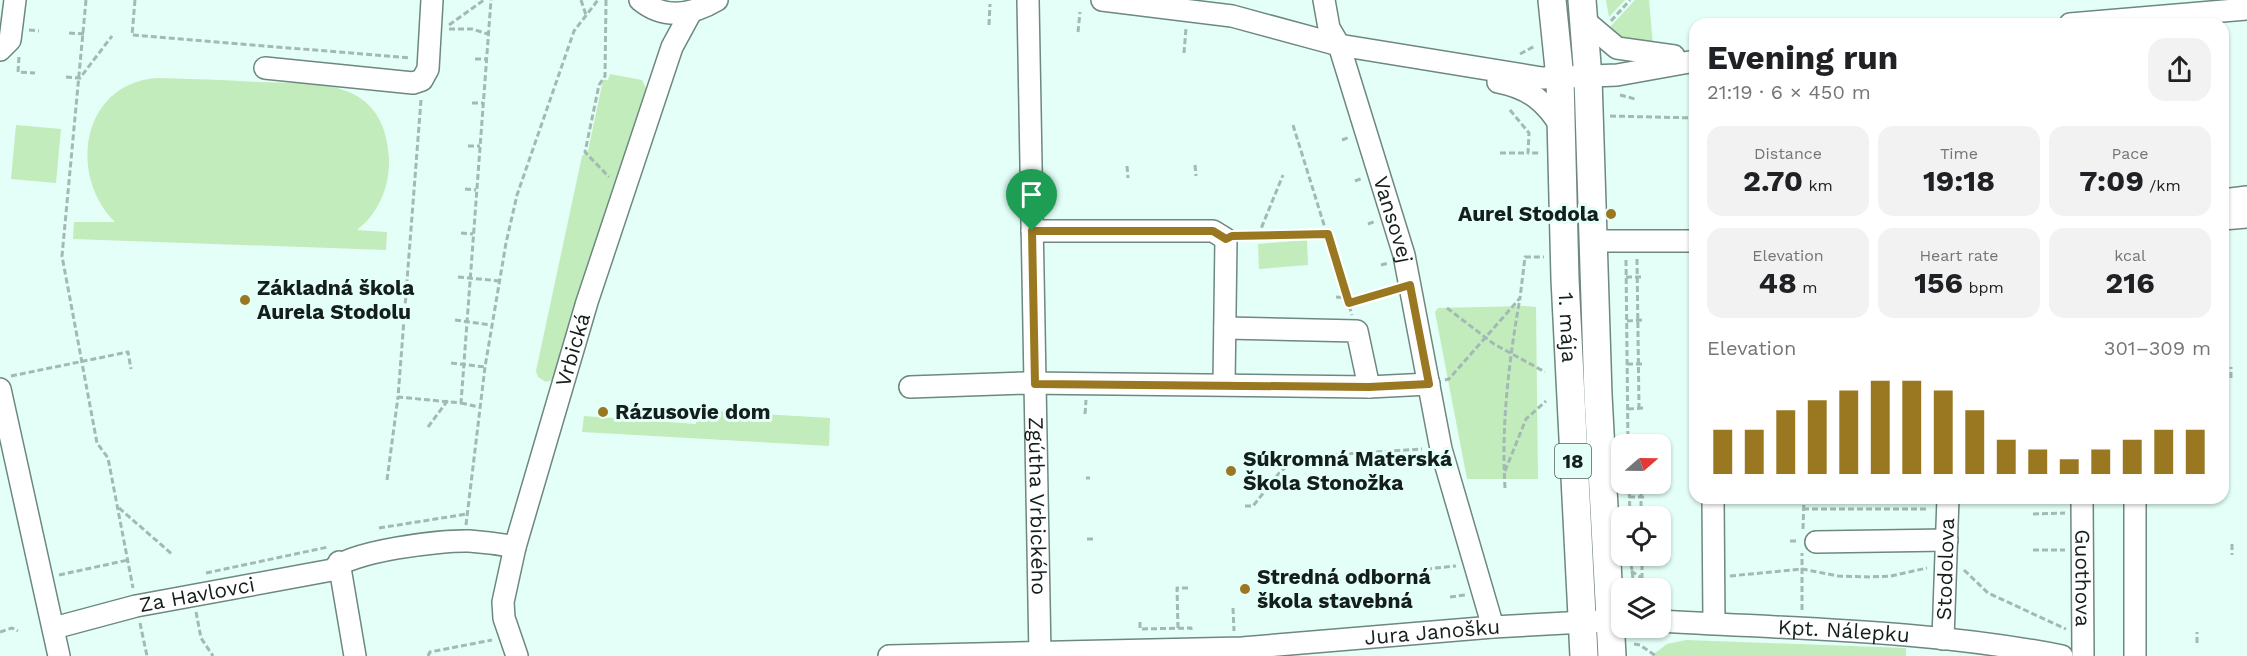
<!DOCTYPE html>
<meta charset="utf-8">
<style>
:root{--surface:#fff;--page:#f2f2f2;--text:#202124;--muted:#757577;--accent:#9a7721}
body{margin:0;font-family:"Work Sans",sans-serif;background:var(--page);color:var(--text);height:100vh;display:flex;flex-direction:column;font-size:22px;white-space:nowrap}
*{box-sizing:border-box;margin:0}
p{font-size:20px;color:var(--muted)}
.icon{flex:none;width:33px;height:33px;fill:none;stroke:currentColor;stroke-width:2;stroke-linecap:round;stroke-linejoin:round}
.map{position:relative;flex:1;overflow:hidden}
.panel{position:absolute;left:1689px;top:18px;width:540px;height:486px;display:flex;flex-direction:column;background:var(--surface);border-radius:18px;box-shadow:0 2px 4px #0004}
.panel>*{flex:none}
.needle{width:39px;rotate:70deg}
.tools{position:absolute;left:1611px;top:434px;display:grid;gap:12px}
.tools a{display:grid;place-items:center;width:60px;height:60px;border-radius:12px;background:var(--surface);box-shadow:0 2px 4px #0004;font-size:30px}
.pin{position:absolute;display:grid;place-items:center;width:51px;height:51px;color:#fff;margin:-62px -26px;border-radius:50% 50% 50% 0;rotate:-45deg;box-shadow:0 0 6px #0007}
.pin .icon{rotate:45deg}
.round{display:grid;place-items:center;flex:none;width:63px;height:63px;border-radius:18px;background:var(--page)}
.summary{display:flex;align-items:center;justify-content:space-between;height:102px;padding:0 18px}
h1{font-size:33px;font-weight:700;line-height:45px}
.stats{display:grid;grid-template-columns:repeat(3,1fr);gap:9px;height:102px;padding:6px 18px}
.stats div{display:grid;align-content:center;border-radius:15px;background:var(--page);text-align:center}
.stats b{font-size:30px;font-weight:700}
.stats small{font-size:16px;font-weight:400}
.stats p{font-size:16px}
.chart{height:168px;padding:12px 18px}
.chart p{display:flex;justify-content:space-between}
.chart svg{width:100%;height:108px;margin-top:6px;stroke:var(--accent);stroke-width:6}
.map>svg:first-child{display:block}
.green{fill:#c3ecbc}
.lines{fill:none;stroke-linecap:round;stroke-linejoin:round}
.minor-casing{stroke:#6e8780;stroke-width:24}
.major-casing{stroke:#6e8780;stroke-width:30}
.path{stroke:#a3b9b3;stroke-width:3;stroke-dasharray:6 3;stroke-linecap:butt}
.minor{stroke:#fff;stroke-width:21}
.major{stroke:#fff;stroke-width:27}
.route-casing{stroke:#fff;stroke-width:12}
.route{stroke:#9a7721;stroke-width:8}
.poi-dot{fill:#9a7721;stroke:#e3fff7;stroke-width:2}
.labels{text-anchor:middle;stroke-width:6;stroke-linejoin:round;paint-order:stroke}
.shield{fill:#e3fff7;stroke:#52625e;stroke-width:1.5}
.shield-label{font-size:20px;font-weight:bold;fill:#141e1c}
.poi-label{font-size:21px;font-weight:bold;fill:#141e1c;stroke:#e3fff7;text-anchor:start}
.street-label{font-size:21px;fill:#141e1c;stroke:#e3fff7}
</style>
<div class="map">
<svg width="2247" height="656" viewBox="0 0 2247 656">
<rect width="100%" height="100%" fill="#e3fff7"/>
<path class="green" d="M1606,0H1625L1609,17Z
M1635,0H1649L1653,45C1638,42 1618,42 1610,27Z
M610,74L642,80L648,93L555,379L546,382L538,377L536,371L582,156L588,151L603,80H608Z
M158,78C191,79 225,80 258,82C319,84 384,77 389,158C390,186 379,213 357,230L387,232L386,250L73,239L74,222H115C67,175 82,82 158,78Z
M16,125L61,129L56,183L11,179Z
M1307,240L1308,265L1259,269L1258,244Z
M1525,306L1536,307L1538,479H1467L1435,312L1438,308Z
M697,410L830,418L829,446L582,432L584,416L696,424Z
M1686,640L1906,648V656H1651L1667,644Z"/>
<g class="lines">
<defs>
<g id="minor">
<path d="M640,0C664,20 692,15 717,0"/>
<path id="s1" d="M1028,0L1040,656"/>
<path d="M1102,0L1232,16L1339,45L1542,78L1617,75L1695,61"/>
<path id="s2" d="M1324,0L1329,28L1339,45L1404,255L1441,449L1493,627"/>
<path d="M1585,21L1617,48L1674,56"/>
<path d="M2070,24L2247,9"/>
<path d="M0,50L10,40L15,0"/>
<path d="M265,68L413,83L422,80L428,69L432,0"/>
<path d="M1498,82C1529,88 1547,102 1562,129"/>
<path d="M2223,200L2247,197"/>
<path d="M2223,219L2247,217"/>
<path d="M1032,231H1213L1226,239L1224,384"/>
<path d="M1594,241H1695"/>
<path d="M1225,328L1357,331L1369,387"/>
<path d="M910,387L1026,383L1369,387L1429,384"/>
<path d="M0,389L59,656"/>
<path d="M1713,498L1714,622"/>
<path id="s3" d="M2082,498L2083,656"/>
<path d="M2135,498V656"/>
<path d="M1816,542L1947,540"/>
<path d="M339,562L355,656"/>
<path id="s4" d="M1660,621C1794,629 1931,630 2062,656"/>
<path id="s5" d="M54,628L136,606L332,570C350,551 442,540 469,541C484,542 500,544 515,547"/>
<path id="s6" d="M1943,639L1948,498"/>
<path id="s7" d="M517,656L504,618L503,602L515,547L587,302L672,47L691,12"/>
<path id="s8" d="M889,656L1242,648L1493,627L1622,620"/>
</g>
<g id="major">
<path id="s9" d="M1552,0L1560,78L1565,279L1584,656"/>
<path d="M1582,0L1588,78L1598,395L1612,656"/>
</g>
</defs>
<use href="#minor" class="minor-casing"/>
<use href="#major" class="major-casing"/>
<path class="path" d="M86,0L62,256L97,443L108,458L133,588
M135,0L132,35L411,58
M581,0L586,15
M606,0L605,76L599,85L585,152L609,177
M1611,21L1630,0
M449,25L484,0
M989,25L990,4
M449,29H472L488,34
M29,30L39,31
M1078,32L1080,12
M69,33L84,34
M1184,53L1186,28
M1520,54L1535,46
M19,57L18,72L35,73
M475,59H486
M66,77L80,78L112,36
M1620,95L1635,99
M421,100L398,397L461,403L491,0
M472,103H483
M1510,110L1529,133L1528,153H1540
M1610,116L1695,118
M1293,125L1352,315
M1342,140L1350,137
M468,146H480
M1500,153H1528
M1195,165L1196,176
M1127,166L1128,178
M1355,181L1363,178
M465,189L476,190
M1368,224L1376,221
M461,233L473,234
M1242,236L1327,234
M1258,236L1283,175
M1637,259L1639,408
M1626,260L1628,444
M1381,265L1389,263
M1689,276H1695
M458,277L500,281
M1626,277H1642
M1336,297L1347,298
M1349,303L1393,290
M1447,308L1494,344L1545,372
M1690,319H1695
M455,320L491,325
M1627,321L1643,320
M451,363L485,367
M1690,363H1695
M1627,364H1643
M11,376L128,352L131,369
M2231,378V367
M1445,380L1449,379L1520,298L1525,257H1544
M461,403L479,407
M1691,408L1695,407
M1628,409L1644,408
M1085,414L1086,400
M428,427L448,400
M1691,451H1695
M1505,471L1526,419L1546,401
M1086,478H1090
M387,480L398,397
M1629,483L1630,516
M1641,483V516
M1245,486L1269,485
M1505,488C1501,425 1509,360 1520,298
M1629,497H1645
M1245,506H1253L1280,472L1299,457L1422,449
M119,508L173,555
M1803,509H1927
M2033,514L2065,513
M466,525L485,367L506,243L517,195L574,31L598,0
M379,528L467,514
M1803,529L1804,498
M1087,539H1093
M1790,541H1798
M2232,544V555
M2033,550H2065
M1630,555L1634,587
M1642,555V577
M1426,569L1456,566
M1964,570L1988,593L2066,629
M1631,571L1642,578L1649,588
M206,573L328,547
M59,575L128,560
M1730,576L1802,569L1838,576L1870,577L1891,576L1927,568
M1450,597L1465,595
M1233,608L1234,631
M1802,610V553
M196,612L201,638L213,656
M1140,622V629L1191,628V630
M140,623L147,656
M1178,628L1177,588H1190
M0,632L12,628L18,631
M2197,643V632
M1634,644L1640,645L1656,656
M428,656L430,652L492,640"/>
<use href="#minor" class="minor"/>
<use href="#major" class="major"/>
</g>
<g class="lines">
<defs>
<path id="route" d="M1032,231H1213L1226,239L1232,236L1328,234L1349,303L1410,285L1429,384L1369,387L1035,384Z"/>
</defs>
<use href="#route" class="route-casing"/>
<use href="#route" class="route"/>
</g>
<g class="poi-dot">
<circle cx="1611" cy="214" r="6"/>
<circle cx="245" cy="300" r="6"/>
<circle cx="603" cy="412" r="6"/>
<circle cx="1231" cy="471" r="6"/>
<circle cx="1245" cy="589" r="6"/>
</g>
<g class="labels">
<rect class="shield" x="1555" y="444" width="36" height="34" rx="4.5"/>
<g class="shield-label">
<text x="1573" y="468">18</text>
</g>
<g class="poi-label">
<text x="1599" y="221" text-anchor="end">Aurel Stodola</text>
<text x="257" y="295">Základná škola<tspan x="257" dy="24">Aurela Stodolu</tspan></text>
<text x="615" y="419">Rázusovie dom</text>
<text x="1243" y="466">Súkromná Materská<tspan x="1243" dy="24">Škola Stonožka</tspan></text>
<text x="1257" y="584">Stredná odborná<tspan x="1257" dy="24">škola stavebná</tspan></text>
</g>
<g class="street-label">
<text dy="7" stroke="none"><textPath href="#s2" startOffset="231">Vansovej</textPath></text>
<text dy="7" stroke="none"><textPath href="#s9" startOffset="328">1. mája</textPath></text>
<text dy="7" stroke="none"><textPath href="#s7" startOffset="318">Vrbická</textPath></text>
<text dy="7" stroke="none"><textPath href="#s1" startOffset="506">Zgútha Vrbického</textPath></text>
<text dy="7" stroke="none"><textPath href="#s6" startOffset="70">Stodolova</textPath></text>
<text dy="7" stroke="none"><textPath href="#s3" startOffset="80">Guothova</textPath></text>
<text dy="7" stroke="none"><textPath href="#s5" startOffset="147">Za Havlovci</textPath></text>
<text dy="7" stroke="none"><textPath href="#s8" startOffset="544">Jura Janošku</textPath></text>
<text dy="7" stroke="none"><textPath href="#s4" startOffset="184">Kpt. Nálepku</textPath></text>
</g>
</g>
</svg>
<div class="tools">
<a><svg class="needle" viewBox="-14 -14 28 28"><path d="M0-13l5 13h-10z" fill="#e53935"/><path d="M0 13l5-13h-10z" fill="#757577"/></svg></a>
<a><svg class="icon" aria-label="locate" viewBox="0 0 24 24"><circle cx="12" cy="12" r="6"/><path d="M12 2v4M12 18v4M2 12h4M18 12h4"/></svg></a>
<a><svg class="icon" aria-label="layers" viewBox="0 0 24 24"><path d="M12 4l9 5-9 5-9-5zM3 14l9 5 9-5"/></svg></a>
</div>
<div class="pin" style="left:1032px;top:231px;background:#1e9e55"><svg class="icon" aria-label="arrive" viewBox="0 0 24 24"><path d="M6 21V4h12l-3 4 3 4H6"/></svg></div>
<section class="panel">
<div class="summary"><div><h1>Evening run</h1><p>21:19 · 6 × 450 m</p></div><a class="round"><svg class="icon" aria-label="share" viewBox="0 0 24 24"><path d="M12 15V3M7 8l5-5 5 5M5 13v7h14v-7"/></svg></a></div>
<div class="stats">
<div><p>Distance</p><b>2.70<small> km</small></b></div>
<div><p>Time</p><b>19:18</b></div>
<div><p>Pace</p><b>7:09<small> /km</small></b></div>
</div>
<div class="stats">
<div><p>Elevation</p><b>48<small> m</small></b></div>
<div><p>Heart rate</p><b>156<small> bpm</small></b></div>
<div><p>kcal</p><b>216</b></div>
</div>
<div class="chart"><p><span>Elevation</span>301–309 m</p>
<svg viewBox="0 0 160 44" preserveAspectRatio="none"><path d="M5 44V26M15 44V26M25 44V18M35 44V14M45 44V10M55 44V6M65 44V6M75 44V10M85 44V18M95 44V30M105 44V34M115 44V38M125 44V34M135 44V30M145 44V26M155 44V26"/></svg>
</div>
</section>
</div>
